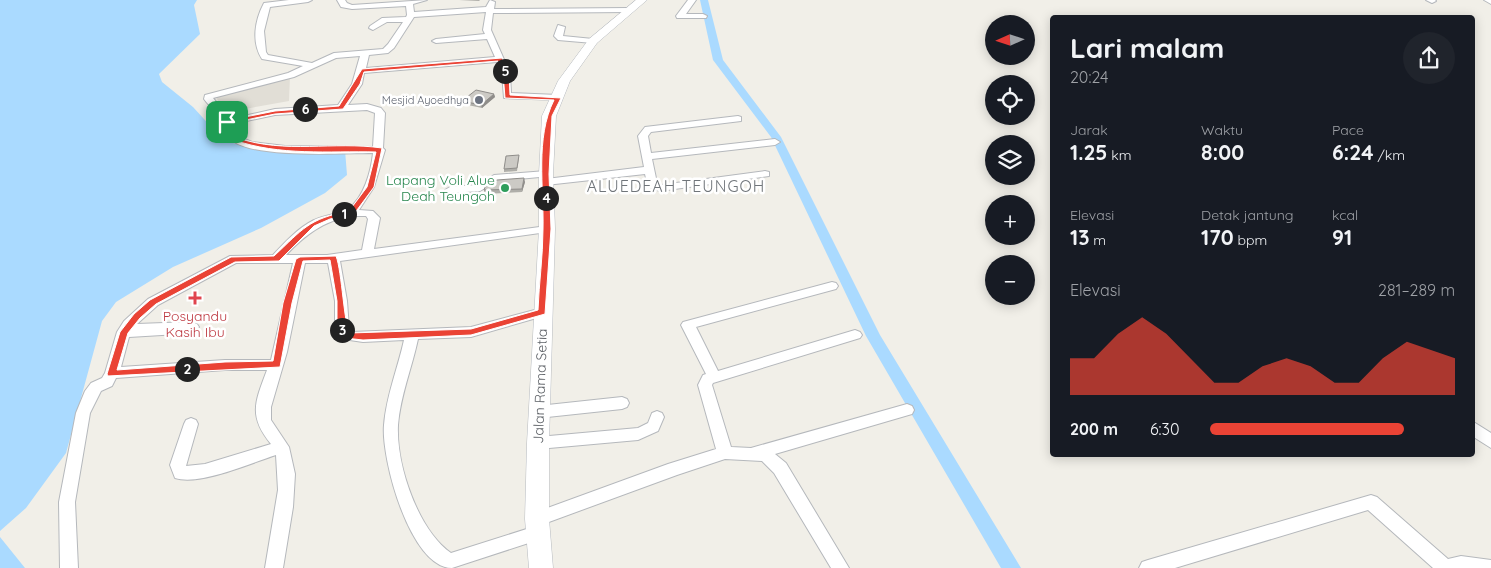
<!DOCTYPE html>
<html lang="id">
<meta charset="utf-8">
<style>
:root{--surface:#171b24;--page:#20242c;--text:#f1f3f6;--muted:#9ea1a6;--accent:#ea4335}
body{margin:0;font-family:Quicksand,sans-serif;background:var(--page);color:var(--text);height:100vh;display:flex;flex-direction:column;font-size:19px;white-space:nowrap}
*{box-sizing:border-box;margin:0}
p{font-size:16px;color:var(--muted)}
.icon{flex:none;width:28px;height:28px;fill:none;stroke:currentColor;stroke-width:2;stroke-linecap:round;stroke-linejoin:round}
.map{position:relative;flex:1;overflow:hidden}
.panel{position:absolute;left:1050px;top:15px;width:425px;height:442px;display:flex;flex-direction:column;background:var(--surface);border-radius:5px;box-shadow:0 2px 12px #0003}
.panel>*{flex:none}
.needle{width:32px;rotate:267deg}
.buttons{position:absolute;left:985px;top:15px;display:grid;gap:10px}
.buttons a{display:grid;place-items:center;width:50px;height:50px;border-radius:50%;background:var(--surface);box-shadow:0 2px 12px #0003;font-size:25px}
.pin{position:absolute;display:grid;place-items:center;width:42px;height:42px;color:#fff;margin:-21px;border-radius:10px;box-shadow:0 2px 8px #0006}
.km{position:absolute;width:25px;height:25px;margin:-12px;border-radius:50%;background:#222;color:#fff;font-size:14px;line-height:25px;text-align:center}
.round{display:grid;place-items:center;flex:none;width:52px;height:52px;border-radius:26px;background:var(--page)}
.overview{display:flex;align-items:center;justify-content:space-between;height:85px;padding:0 20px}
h1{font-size:28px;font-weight:800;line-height:38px}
.stats{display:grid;grid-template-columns:repeat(3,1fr);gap:8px;height:85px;padding:5px 20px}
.stats div{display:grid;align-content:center}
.stats b{font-size:21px;font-weight:800}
.stats small{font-size:14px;font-weight:400}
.stats p{font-size:14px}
.chart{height:140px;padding:10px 20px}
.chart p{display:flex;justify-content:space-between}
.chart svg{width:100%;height:90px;margin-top:5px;fill:var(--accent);opacity:.7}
ul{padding:0 20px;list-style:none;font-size:16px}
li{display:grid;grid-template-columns:80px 60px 1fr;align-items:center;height:38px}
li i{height:12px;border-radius:6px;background:var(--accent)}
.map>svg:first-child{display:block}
.education{fill:#e1ded6}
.water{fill:#aadaff}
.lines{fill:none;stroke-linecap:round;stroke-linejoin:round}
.canal{fill:#aadaff;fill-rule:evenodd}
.street-casing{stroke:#b5b8bc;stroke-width:2}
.secondary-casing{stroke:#b6babf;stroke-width:1}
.street{fill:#fff;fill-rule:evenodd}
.secondary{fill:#fff;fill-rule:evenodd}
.wall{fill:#afaea9}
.shaded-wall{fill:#8f8d8a}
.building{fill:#cccac5;stroke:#8f8d8a}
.route{fill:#ea4335;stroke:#fff;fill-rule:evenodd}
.worship-dot{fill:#6b7280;stroke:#fff;stroke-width:2}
.leisure-dot{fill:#2e9e5b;stroke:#fff;stroke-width:2}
.health-dot{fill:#e0444e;stroke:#fff;stroke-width:2}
.labels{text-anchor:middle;stroke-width:5;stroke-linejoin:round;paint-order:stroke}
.far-worship-label{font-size:11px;fill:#5b616d;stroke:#fff;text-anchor:end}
.leisure-label{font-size:14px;fill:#27864d;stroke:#fff;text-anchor:end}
.health-label{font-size:14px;fill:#be3a42;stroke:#fff}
.street-label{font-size:14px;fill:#5f6368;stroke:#fff}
.quarter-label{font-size:16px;letter-spacing:1px;fill:#70757a;stroke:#fff}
</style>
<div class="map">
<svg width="1491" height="568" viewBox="0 0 1491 568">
<rect width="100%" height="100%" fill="#f1efe8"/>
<path class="education" d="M290,76L289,101L223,113L215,94Z"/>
<path class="water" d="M0,0H197L194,5L200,34L159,74L162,82L193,107L225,142L286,150H345L347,175L325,193L261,228L173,267L116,302L102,321L66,453L26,508L0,531Z
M0,537L25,568H0Z"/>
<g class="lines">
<path class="canal" d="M700,0H708L723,60L781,137L880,335L1021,568H1001L866,336L771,137L713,60Z"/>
<defs>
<path id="street" d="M289,0H312L308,2L270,7L264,31L266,52L268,55L312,63L334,53L383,49L388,44L403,22H387L373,30L369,28L370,26L382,18L406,17L407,15L406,6L352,9L341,7L337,0H345L347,3L352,5L427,0L413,4L414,12L486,7L490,0L495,2L494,9L629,8L633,10L629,12L493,13L491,30L510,73L511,93L558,95L561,96V100L504,98L502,73L497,62L364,73L362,84L348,105L367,104L381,108L385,113L383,148L385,150L374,187L359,210L373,211L380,218L374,249L547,226L553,229L547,232L340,261L347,301L349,329L352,332L471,327L542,308L548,312L547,315L471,337L418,339C412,368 400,396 398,425C396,465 418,530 451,553L536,526L531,524L529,519L531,514L668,464L716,449L698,385L703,375L706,374L681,325L683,322L832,282L836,283L838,286L836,289L696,327L718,371L855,330L860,332L862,335L860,338L713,383L712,385L731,447L751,448L907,404L912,406L914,410L912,414L775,454L786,463L849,568H831L774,473L762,461L725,459L677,475L538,526L544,528L546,533L544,538L452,568C410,568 381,458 384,425C386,396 398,368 404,340L363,342L343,339L335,330V301L328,263H305L287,352L271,407V420L289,447L295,474L293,507L283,568H265L278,490L276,455C251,463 200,486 175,478L170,465L184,424L186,420L191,418L196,420L198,424L186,466L205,464L271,444C248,416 255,402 267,370H225L116,378L112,386L101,391L90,413L75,502L78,568H60L59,502L76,413L85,391L91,383L102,378L105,373L117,332L124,321L148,299L230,256L273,255C285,242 298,228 314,220C323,215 343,213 348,209C364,198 371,171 373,153C344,153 253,159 232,140C224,133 223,122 217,114C213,108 208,105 204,99L205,95L288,73L303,66L262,59C251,42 255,20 264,3ZM486,12L483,30L485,34L436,39L432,41L436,43L487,39L495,57L366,68L369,55L388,53L394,48L414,17ZM360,56L352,84L338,105L275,109L230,119L213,98L294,77L336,58ZM367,110L375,113L373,147L285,146L252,142L242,138L232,124L275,115ZM351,216H366L368,219L362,250L327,255H286C305,235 323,221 351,216ZM236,263H293L271,360H225L121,367L129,337L195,333L199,327L197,324L192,322L137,324L158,305Z
M688,0H696L686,14H703L707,16L706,18H677L676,16Z
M1426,0H1435L1436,1L1432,3Z
M1484,0H1491V4Z
M558,25L565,27L563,36L593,39L597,41L593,43L558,40L554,36Z
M738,116L741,117V121L651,132L648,136L651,153L775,139L780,142L775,145L652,159L657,183L661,185L765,171L769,172V176L660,191L648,187L645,174L546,185L541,182L546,179L644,167L638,136L645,127Z
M546,171L550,172V176L497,181L480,191L450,193L445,190L450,187L477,185L494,175Z
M622,397L627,399L629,403L627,407L622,409L538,418L533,416L531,412L533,408L538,406Z
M657,411L662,413L664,417L658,431L638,440L538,449L533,447L530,443L533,439L538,437L638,428L648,423L652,413Z
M1472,421L1491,433V448L1472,436Z
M1371,495L1377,497L1448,559L1461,556L1491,560V568H1433L1368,510L1175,568H1139L1142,562L1148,560Z"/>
<path id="secondary" d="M636,0H647L597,43L570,81L556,116L553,174L555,229L549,443V519L553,568H529L525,519L527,443L539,229V174L542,116L558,81L589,39Z"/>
</defs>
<use href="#street" class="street-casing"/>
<use href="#secondary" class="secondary-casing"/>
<use href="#street" class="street"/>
<use href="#secondary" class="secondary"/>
</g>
<path class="wall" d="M459,0H480L479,1Z
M494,94L495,97L482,108L463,104L462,101Z
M519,158L517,171L504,172V169Z
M525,182L522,192L484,194V190Z"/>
<path class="shaded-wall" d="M494,94L495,97L482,108L481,105Z
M524,178L525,182L522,192V189Z"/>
<path class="building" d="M476,90L494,94L481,105L462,101Z
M519,155L517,168L504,169L506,156Z
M524,178L522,189L484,190L485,187L497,180Z"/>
<path class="route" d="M502,58L509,73L510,95L561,98L552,116L549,174L551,229L545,314L471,335L363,340L345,338L341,335L337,326V301L330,260L303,261L292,303L280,367L108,376L107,374L120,332L134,314L150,300L231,257L274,256C303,229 308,219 349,211L367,187L376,152C329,151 279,156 234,140L225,121L275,111L339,106L362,69ZM498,61L503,73L505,98L554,100C535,138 544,187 543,229C543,256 539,283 538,310L471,329L350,333C344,327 342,271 336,256L300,257L296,259L283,303L273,361L225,362L117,370L128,333L140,318L156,304L235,262L279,261L314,226L330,219L354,214L374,187L382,148C334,141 285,154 238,138L231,123L275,114L343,109L360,84L364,72Z"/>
<circle class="worship-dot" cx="479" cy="100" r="5"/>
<circle class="leisure-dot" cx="505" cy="188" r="5"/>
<path class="health-dot" d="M192.5 290.5h5v5h5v5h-5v5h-5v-5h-5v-5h5z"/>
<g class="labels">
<g class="far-worship-label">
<text x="469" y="104">Mesjid Ayoedhya</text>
</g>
<g class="leisure-label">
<text x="495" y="185">Lapang Voli Alue<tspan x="495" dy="16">Deah Teungoh</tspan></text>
</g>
<g class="health-label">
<text x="195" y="321">Posyandu<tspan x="195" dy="16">Kasih Ibu</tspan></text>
</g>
<g class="street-label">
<text transform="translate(540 386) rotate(-88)" y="5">Jalan Rama Setia</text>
</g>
<g class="quarter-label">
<text x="676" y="192">ALUEDEAH TEUNGOH</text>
</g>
</g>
</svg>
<div class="buttons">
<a><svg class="needle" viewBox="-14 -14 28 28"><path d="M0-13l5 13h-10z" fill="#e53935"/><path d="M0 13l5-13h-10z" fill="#9ea1a6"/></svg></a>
<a><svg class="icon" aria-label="locate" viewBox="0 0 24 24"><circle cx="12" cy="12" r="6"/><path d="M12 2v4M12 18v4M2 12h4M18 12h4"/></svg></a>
<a><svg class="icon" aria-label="layers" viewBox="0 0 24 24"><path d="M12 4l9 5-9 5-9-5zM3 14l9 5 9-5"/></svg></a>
<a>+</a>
<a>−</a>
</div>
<div class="pin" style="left:227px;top:122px;background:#1e9e55"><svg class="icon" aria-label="arrive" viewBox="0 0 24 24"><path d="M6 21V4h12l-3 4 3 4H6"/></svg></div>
<b class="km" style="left:344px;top:214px">1</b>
<b class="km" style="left:187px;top:369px">2</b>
<b class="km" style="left:342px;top:330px">3</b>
<b class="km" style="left:546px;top:198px">4</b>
<b class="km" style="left:505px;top:71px">5</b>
<b class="km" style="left:305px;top:109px">6</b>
<section class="panel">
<div class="overview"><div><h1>Lari malam</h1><p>20:24</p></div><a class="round"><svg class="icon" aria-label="share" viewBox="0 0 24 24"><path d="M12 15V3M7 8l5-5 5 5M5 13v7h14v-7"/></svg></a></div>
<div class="stats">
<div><p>Jarak</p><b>1.25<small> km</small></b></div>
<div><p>Waktu</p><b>8:00</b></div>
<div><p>Pace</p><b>6:24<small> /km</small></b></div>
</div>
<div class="stats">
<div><p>Elevasi</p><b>13<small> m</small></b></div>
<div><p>Detak jantung</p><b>170<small> bpm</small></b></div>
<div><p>kcal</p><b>91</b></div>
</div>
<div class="chart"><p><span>Elevasi</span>281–289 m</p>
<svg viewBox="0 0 160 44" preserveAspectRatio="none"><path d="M0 44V26L10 26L20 14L30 6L40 14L50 26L60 38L70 38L80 30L90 26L100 30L110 38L120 38L130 26L140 18L150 22L160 26V44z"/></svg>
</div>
<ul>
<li><b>200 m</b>6:30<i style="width:79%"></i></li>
</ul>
</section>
</div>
